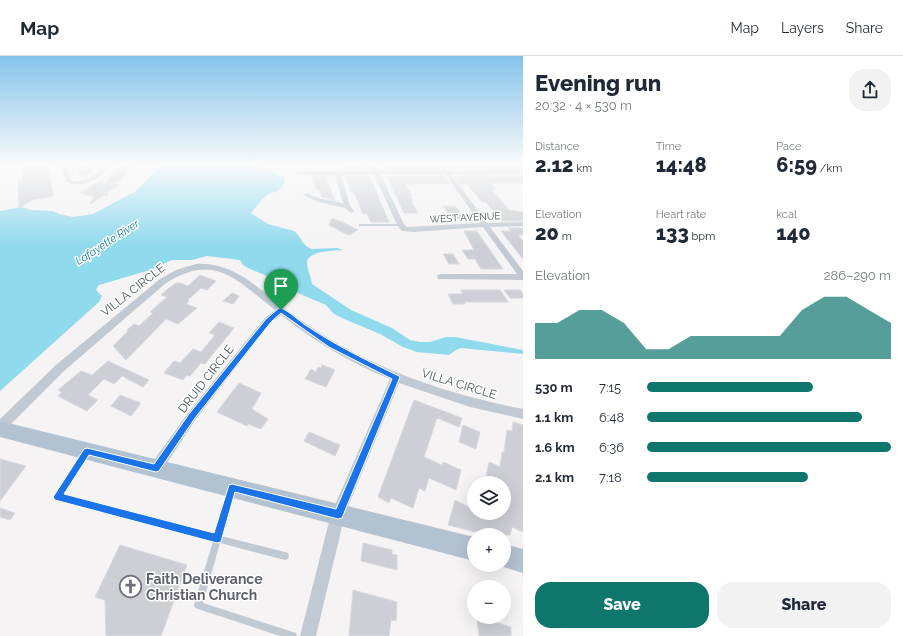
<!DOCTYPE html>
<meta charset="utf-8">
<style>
:root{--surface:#fff;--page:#f2f2f3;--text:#1f2937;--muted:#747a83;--line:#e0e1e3;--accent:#0f766e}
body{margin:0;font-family:Raleway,sans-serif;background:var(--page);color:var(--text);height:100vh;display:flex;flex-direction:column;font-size:15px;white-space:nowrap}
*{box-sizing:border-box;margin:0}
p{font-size:13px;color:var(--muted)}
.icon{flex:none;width:22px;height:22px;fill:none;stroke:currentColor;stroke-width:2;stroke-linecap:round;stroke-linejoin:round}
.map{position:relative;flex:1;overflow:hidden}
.details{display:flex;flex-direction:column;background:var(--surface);width:380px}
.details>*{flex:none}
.controls{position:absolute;left:467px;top:420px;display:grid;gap:8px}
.controls a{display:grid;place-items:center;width:44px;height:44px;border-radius:50%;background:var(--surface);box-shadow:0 4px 16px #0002;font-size:20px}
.pin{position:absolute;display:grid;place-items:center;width:34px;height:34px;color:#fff;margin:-41px -17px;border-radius:50% 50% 50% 0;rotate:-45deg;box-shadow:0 0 4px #0007}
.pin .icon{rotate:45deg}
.round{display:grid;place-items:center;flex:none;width:42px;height:42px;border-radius:16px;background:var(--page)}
.overview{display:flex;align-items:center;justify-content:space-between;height:68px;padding:0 12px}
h1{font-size:22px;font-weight:800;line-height:30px}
.metrics{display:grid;grid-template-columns:repeat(3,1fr);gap:6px;height:68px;padding:4px 12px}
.metrics div{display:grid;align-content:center}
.metrics b{font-size:20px;font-weight:800}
.metrics small{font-size:11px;font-weight:400}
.metrics p{font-size:11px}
.chart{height:112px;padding:8px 12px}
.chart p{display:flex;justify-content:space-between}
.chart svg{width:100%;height:72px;margin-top:4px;fill:var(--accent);opacity:.7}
.button{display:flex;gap:8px;margin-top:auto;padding:8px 12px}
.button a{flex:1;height:46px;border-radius:16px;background:var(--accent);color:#fff;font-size:16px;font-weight:800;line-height:46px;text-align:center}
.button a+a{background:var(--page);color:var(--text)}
ul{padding:0 12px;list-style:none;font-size:13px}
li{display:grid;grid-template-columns:64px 48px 1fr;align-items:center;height:30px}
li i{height:10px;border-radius:5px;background:var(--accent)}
header{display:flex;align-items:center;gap:24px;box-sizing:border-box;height:56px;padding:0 20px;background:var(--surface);border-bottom:1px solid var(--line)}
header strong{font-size:19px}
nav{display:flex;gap:22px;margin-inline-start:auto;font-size:14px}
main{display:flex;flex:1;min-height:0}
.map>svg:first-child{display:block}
.water{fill:#90daee}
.building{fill:#cdcfd5;stroke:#d7d9de}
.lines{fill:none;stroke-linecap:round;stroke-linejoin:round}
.service{fill:#c1cad2;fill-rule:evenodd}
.minor{fill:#c1cad2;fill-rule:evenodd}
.primary{fill:#b3c2d1;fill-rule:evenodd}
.route{fill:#1a73e8;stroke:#fff;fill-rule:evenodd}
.labels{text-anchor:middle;stroke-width:3;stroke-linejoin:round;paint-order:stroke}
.far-street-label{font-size:10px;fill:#4a5661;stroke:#fff}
.far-water-label{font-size:11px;font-style:italic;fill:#0c7c9b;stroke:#fff}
.street-label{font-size:12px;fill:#4a5661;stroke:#fff}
.near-worship-label{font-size:14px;font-weight:bold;fill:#5b616d;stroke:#fff;text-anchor:start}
</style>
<header>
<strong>Map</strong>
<nav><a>Map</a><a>Layers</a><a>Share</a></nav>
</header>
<main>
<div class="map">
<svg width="523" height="580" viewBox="0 0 523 580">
<rect width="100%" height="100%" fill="#f5f3f3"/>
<path class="water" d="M162,109H258L259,113L270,115L284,121L285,126C277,140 275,133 266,140C261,144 255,152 251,157L268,168L294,175C301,180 302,190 312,193L337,192L343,194C335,195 307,194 307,207C307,213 311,220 312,228L351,254L392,272L410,284L420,286H430L446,281H455L523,294V298L461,292L456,294L449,299L417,296L403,291L380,278L342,262L334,258L326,249L300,238L281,226L248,212L243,209L240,204L207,200L192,204H172L150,214L99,229L96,234L102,240L99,246L0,335V155L21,151L31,154L53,155L59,158L73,161L93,158L136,135Z"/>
<path class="building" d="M33,109H48L53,140L32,144L19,152L18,124H23L22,111Z
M75,109H91L94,117L79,120Z
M126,109H132L122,123L113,128L119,129L107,137L108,140L104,139L91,148L90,147L94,141L80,137L102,124L104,129L113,117Z
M343,109H364L366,114H344Z
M385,109H437L439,114H387Z
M446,109H523V113H449Z
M313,120H326L334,144L322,141L319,134L316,133Z
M346,120H368L370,121L389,166H371L367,158H363L354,136H351Z
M390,120H444L450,128H405L412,140H410L413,145H411L418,157H404L387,121H391Z
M454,120H523V127H490L496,134H492L509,154L523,156V165H502L486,146H482L467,128H460Z
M443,150H455L465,163H452Z
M332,162L342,166L358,174L349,179L342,176L329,169Z
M508,172H523V179H518L523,185V203L501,175H511Z
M464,175H476L478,177L503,213H481L475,203H468L462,194H474Z
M443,198H453L459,208H449Z
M200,219L216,225L207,234L201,232L188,244L189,245L186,248L197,252L178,268L166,263L126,304L113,290L128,275L127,274L134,268L139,270L153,257L150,256L167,241L161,239L168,233L176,227H180L188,230Z
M461,234H500L508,246H464L465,248H453L448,238H463Z
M504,234H520L523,238V242H510Z
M232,237L239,240L233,248L223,245Z
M219,266L234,272L205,308L201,307L190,320L187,319L183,324L164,317L174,305L180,307L193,293L201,296L215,279L209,277Z
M108,305L149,324L143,331L122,320L114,328L104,323L88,339L98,344L87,355L58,340L62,336L58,334L81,315L92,319Z
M322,309L335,314L326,331L305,323L311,313L316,316L318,311L321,312Z
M239,327L261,337L252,353L268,363L261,373L248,368L247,370L217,356Z
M120,339L141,347L131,360L111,350Z
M414,344L462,362L459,371L437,362L424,401L442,409L443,406L461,414L456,434L429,422L425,435L419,432L413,452L391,442L389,447L378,441Z
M513,366L523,369V476L512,471L510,479H488L448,469L455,444L474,454V457H481L493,463L494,457H504V427H485L489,406L500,411L502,396H504L507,374L512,375Z
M463,369L480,376L476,393L459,386Z
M309,376L340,389L335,400L304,385Z
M0,403L26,410L0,445Z
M0,452L15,457L10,464L0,461Z
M363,487L392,494V498L397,499V514L361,505Z
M120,489L187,509L161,580H106L105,544L95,541Z
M353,534L397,546L396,565L391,564L389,580H349Z
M477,561L511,571V580H479Z"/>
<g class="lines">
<path class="service" d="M359,168H401L403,169L401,170H359Z
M86,394L88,395L89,397L88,399L63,439L215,478L228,434L229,432L231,431L233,432L234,434L221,480L285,496L288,497L289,500L288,503L285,504L220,487L203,547L293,576L296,577L297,580H280L195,552L194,549L213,485L56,443L55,441L56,439L84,395Z"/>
<path class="minor" d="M60,109H66L71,124C83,128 97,120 103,109H109C100,124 83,133 66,126Z
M369,109H375L378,115H442L438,109H444L448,115L523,114V118H451L487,167L523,166V170L490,171L523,215V224L438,223L437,221L438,219L441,218H517L483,171L414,176L402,175L397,169L374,118L341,119L350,150L354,155L351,157L345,152L318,146L303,139L306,137L322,143L343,147L335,119H298L295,117L298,115H372ZM380,118H445L480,167L407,171L404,168Z
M196,208C234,205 260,234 288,255C358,308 437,336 523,353V363L470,351L399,327L345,458L316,580H300L331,458L390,323C350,307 314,285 281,259L271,266L196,363L161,416L156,418L151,416L150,412L151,408L188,357L265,262L275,254C236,224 216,196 166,227L64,315L4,375L0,376V363L56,309L160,223L176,214Z"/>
<path class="primary" d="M0,365L474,481V505L0,381Z
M504,488L523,493V517L497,509H504Z"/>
</g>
<linearGradient id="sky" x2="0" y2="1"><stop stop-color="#85c3ea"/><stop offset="0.57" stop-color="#fafafa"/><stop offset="1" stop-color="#fafafa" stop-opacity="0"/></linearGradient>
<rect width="523" height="190" fill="url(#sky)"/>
<path class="route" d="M279,252C285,251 300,266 307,270C337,290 366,304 399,320L400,321L342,462L338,463L235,436L222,482L221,486L217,487L55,444L53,441L55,438L84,393L87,392L154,408L189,358L266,263ZM281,257L329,291L392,323L336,453L232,428L229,429L228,432L214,477L64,438L89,399L156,416L159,415L195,362L271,266Z"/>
<defs>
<symbol id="church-ring" viewBox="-11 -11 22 22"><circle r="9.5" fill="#fff" stroke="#6b7280" stroke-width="1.5"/><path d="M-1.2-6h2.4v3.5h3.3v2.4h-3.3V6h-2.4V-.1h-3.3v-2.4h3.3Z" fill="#6b7280"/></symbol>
</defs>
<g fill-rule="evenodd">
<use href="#church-ring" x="118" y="518" width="25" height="25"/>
</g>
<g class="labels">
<g class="far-street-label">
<text transform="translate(465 161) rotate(-3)" y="4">WEST AVENUE</text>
</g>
<g class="far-water-label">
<text transform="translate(107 186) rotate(-33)" y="4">Lafayette River</text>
</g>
<g class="street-label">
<text transform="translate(133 234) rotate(-38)" y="4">VILLA CIRCLE</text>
<text transform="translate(206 323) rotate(-52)" y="4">DRUID CIRCLE</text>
<text transform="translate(459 328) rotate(17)" y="4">VILLA CIRCLE</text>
</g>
<g class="near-worship-label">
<text x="146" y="528">Faith Deliverance<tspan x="146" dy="16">Christian Church</tspan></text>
</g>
</g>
</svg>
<div class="controls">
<a><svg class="icon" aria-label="layers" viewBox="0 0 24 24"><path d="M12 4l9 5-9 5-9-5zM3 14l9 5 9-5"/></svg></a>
<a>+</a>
<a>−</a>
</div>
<div class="pin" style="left:281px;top:254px;background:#1e9e55"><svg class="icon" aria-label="arrive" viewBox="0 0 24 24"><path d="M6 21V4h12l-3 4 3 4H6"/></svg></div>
</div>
<section class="details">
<div class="overview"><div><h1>Evening run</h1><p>20:32 · 4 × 530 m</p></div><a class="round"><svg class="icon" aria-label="share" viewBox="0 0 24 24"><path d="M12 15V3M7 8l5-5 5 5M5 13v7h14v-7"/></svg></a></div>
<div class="metrics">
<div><p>Distance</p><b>2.12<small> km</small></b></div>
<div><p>Time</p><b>14:48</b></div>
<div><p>Pace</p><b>6:59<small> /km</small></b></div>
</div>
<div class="metrics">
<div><p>Elevation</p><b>20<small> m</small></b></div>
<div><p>Heart rate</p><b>133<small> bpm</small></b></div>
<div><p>kcal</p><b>140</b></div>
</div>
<div class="chart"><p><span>Elevation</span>286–290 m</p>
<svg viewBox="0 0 160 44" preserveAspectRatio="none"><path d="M0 44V22L10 22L20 14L30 14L40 22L50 38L60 38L70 30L80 30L90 30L100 30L110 30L120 14L130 6L140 6L150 14L160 22V44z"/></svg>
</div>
<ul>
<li><b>530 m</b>7:15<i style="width:68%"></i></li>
<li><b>1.1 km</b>6:48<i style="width:88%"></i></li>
<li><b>1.6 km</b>6:36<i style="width:100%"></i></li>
<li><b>2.1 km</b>7:18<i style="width:66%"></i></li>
</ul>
<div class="button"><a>Save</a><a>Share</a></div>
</section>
</main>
